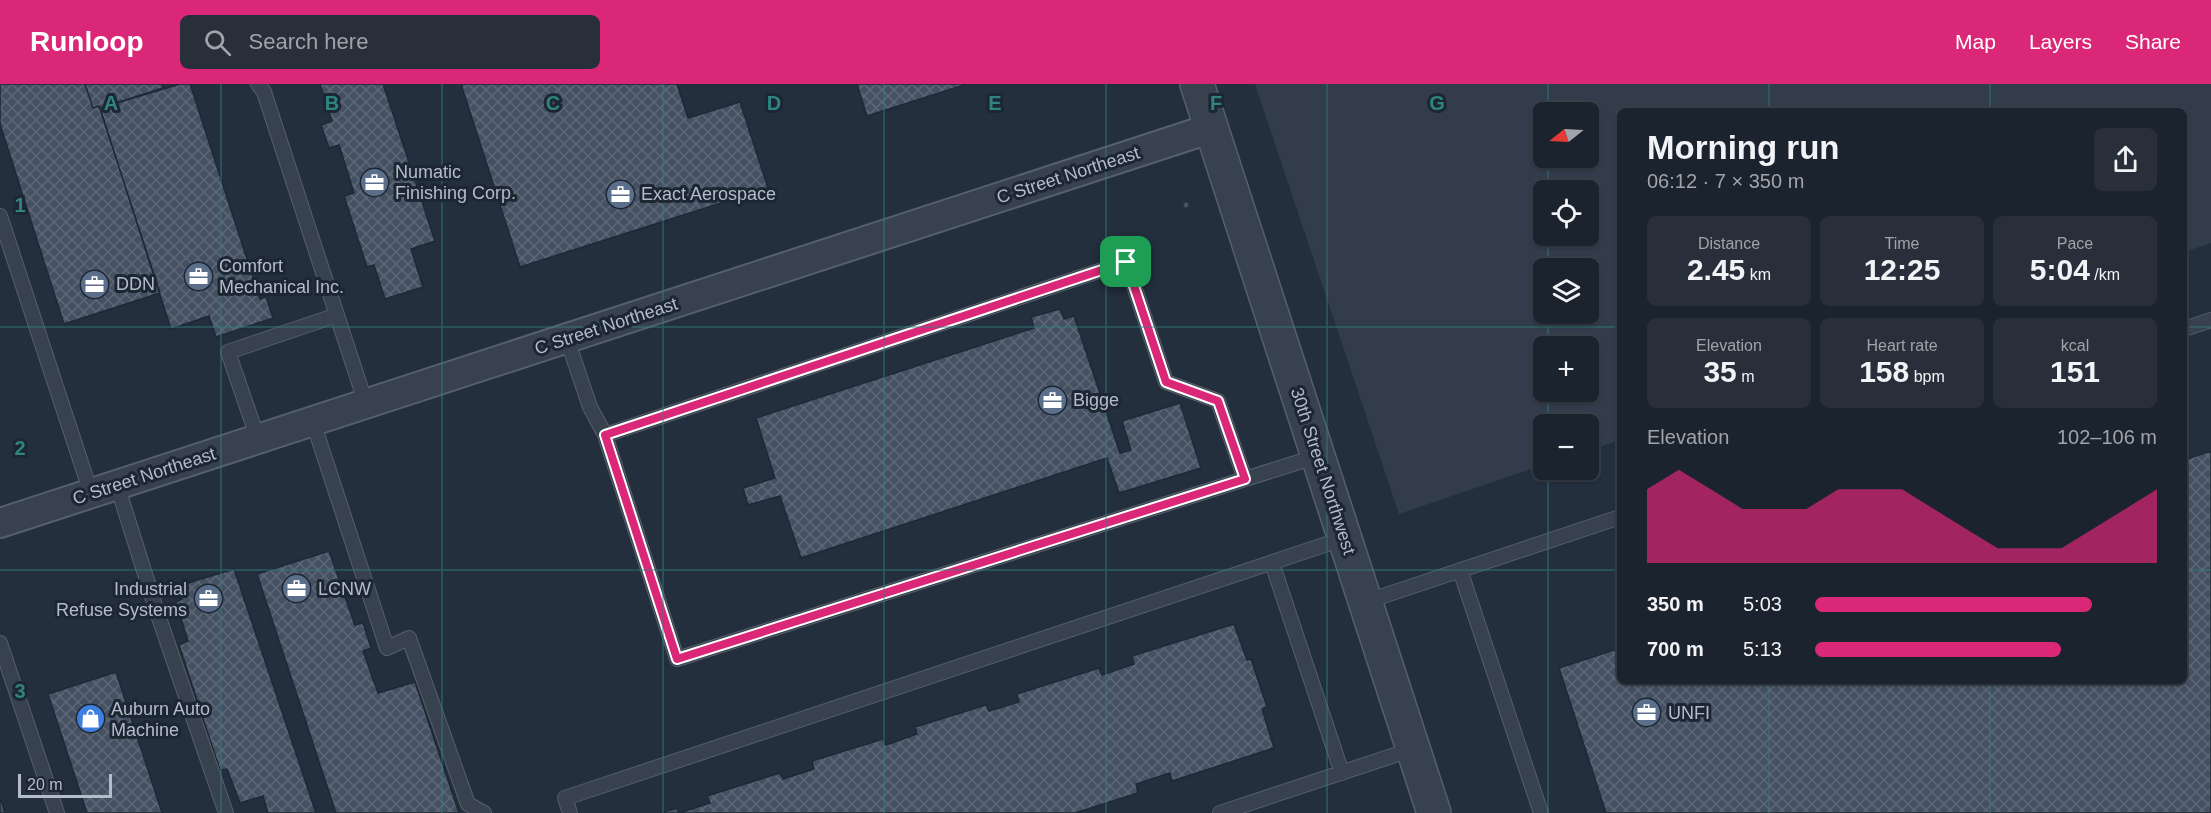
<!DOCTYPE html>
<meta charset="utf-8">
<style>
:root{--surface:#1b232e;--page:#282f3a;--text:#f1f3f6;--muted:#a0a4aa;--line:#39404a;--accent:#db2777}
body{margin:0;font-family:Helvetica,sans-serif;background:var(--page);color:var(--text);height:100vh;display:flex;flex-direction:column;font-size:22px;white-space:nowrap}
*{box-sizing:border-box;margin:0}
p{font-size:20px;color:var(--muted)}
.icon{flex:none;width:33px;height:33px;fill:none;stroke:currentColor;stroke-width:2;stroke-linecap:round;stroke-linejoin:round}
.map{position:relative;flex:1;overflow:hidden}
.panel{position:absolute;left:1617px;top:24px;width:570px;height:576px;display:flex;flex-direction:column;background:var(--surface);border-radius:9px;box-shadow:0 2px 4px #0004,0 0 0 2px var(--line)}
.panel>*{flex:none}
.needle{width:39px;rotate:252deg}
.fabs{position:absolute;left:1533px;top:18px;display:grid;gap:12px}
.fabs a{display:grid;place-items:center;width:66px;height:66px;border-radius:9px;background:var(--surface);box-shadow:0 2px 4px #0004,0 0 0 2px var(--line);font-size:30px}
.scale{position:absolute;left:18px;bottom:15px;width:94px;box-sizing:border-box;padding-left:6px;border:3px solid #b4bcc9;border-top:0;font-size:16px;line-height:21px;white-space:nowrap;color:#b4bcc9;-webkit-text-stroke:4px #1d2633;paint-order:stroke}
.pin{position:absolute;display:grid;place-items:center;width:51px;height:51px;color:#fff;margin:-26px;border-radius:12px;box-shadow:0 3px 9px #0006}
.round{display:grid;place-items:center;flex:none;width:63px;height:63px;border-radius:9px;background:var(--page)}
.overview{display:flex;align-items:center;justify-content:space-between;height:102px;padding:0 30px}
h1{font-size:33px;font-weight:700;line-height:45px}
.figures{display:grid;grid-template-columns:repeat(3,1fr);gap:9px;height:102px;padding:6px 30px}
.figures div{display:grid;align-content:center;border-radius:9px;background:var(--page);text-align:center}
.figures b{font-size:30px;font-weight:700}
.figures small{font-size:16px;font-weight:400}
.figures p{font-size:16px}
.chart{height:168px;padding:12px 30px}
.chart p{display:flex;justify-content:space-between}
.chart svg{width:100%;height:108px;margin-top:6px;fill:var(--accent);opacity:.7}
ul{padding:0 30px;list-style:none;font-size:20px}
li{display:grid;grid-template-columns:96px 72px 1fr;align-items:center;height:45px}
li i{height:15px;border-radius:8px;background:var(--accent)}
header{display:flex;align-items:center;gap:36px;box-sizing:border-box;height:84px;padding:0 30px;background:var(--accent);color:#fff}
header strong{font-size:28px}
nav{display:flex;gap:33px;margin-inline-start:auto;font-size:21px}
.search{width:420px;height:54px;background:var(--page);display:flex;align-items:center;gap:15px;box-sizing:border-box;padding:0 21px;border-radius:9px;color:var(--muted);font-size:22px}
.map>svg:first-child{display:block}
.airport{fill:#323c4b;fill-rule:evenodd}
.building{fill:url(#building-cross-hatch);stroke:#1f2835;stroke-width:1.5}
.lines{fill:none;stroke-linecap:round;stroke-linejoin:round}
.service-casing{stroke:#565f6c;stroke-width:16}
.minor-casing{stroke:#565f6c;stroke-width:32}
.tertiary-casing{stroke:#565f6c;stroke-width:36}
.path{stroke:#44595c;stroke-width:4;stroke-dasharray:4.5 4.5;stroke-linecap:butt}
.service{stroke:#38414e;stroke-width:14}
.minor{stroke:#38414e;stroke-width:28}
.tertiary{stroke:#38414e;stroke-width:33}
.route-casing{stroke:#fff;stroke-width:12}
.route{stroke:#db2777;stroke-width:8}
.grid{fill:none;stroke:#308480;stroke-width:1.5;stroke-opacity:0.55}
.labels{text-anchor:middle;stroke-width:6;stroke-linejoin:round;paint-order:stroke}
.poi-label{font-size:18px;fill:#b4bcc9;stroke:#1d2633;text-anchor:start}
.street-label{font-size:18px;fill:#b4bcc9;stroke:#1d2633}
.grid-label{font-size:20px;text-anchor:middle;font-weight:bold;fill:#308480;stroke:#1d2633;stroke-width:6;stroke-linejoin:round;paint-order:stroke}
</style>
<header>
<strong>Runloop</strong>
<div class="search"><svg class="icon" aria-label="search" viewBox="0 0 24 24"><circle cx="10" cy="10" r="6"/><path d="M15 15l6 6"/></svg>Search here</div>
<nav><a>Map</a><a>Layers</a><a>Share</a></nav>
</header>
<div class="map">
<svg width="2211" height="729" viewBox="0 0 2211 729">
<defs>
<pattern id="building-cross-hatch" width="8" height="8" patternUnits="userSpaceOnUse" patternTransform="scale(1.5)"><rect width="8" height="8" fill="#455162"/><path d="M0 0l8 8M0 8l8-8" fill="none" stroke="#5d6877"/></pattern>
</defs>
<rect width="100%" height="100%" fill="#242f3e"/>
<path class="airport" d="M1255,0H2211V159L2184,168V27H1620V356L1589,366L1588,340H1544L1543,381L1399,430ZM1544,28H1588V74H1544ZM1544,106H1588V152H1544ZM1544,184H1588V230H1544ZM1544,262H1588V308H1544Z"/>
<path class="building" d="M0,0H85L93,24L99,22L160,209L64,240L0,40Z
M85,0H162L163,4L100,24L99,22L93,24Z
M180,0H190L260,215L266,213L273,234L216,253L209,232L171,245L100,24Z
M320,0H383L435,157L411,165L423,203L385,215L374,181L367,183L344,112L354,109L339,61L329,64L321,41L332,37Z
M461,0H677L688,34L740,18L768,104L520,183Z
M857,0H967L867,32Z
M1060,225L1064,235L1074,232L1120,369L1131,366L1122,337L1180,319L1201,384L1119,409L1107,374L801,474L780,412L748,421L743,404L775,394L756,334L1034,244L1031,233Z
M2211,367V729H1606L1559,584L1620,564V597H2184V376Z
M329,467L355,541L363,539L371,564L363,567L378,609L415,598L459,729H336L257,490Z
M234,485L316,729H268L263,712L240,719L227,685L220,686L179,561L188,557L176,518L182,515L178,502Z
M1234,540L1247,576L1251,575L1267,623L1262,625L1274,664L1172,697L1170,689L1136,700L1138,709L1075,729H679L710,719L707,712L780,689L783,695L814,685L812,677L883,655L886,661L917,650L915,643L986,621L989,627L1019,618L1017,610L1099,584L1102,591L1134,580L1132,572Z
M116,588L162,729H87L48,610Z
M0,713L5,729H0Z
M677,724L678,729H660Z"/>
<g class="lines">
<defs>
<path id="service" d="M258,0L264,8L366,320
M0,132L91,409
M2184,245L2211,236
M567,255L590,323L605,351
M313,338L387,564L409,554L468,720L484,729
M258,355L228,268L337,231
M1245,395L1218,317L1166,298L1126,178L605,351L677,575L1245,395L1318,372
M117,401L157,528L226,729
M1272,479L1342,689
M1460,486L1541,729
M1365,518L1620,433
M0,559L57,729
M570,729L565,714L1345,454
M1220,729L1413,665"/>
<path id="minor" d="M0,439L1212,44"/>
<path id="tertiary" d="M1197,0L1434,729"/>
</defs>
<use href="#service" class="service-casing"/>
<use href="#minor" class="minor-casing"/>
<use href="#tertiary" class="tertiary-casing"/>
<path class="path" d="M1185,123L1188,117"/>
<use href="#service" class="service"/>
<use href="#minor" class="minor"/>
<use href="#tertiary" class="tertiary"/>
</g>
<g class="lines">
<defs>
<path id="route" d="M1126,178L1166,298L1218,317L1245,395L677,575L605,351Z"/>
</defs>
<use href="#route" class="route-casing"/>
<use href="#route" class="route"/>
</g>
<path class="grid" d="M221,0V729M442,0V729M663,0V729M884,0V729M1106,0V729M1327,0V729M1548,0V28M1769,0V27M1990,0V27M1548,74V106M1548,152V184M1548,230V262M0,243H1620M2184,243H2211M1548,308V340M1548,386V729M0,486H1620M2184,486H2211M1769,597V729M1990,597V729"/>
<defs>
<symbol id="office-disc" viewBox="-11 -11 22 22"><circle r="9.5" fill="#5c6f8a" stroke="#1d2633"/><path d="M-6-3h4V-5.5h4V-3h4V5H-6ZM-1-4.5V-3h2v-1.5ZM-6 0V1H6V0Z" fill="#fff"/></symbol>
<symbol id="shop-disc" viewBox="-11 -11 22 22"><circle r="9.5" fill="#3f7fe0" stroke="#1d2633"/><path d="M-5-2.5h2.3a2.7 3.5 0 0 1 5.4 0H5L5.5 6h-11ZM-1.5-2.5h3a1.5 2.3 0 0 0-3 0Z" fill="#fff"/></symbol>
</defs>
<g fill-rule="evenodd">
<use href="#office-disc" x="358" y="82" width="33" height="33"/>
<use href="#office-disc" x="604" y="94" width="33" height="33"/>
<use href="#office-disc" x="182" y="176" width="33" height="33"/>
<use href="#office-disc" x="78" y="184" width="33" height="33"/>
<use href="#office-disc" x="1036" y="300" width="33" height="33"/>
<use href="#office-disc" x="280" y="488" width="33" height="33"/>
<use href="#office-disc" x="192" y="498" width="33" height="33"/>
<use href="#office-disc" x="1630" y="612" width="33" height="33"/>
<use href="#shop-disc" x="74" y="618" width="33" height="33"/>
</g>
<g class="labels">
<g class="poi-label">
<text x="395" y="94">Numatic<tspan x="395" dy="21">Finishing Corp.</tspan></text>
<text x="641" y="116">Exact Aerospace</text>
<text x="219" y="188">Comfort<tspan x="219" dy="21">Mechanical Inc.</tspan></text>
<text x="116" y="206">DDN</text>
<text x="1073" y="322">Bigge</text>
<text x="187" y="511" text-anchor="end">Industrial<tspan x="187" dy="21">Refuse Systems</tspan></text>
<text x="318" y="511">LCNW</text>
<text x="111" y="631">Auburn Auto<tspan x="111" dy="21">Machine</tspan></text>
<text x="1668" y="635">UNFI</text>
</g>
<g class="street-label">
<text transform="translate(1068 91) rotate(-18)" y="6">C Street Northeast</text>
<text transform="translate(606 242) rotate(-18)" y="6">C Street Northeast</text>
<text transform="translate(1323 387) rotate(72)" y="6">30th Street Northwest</text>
<text transform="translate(144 392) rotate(-18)" y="6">C Street Northeast</text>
</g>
</g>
<g class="grid-label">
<text x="111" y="26">A</text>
<text x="332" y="26">B</text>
<text x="553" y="26">C</text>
<text x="774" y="26">D</text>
<text x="995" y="26">E</text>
<text x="1216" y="26">F</text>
<text x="1437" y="26">G</text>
<text x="20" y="128">1</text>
<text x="20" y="371">2</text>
<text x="20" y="614">3</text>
</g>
</svg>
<div class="fabs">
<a><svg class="needle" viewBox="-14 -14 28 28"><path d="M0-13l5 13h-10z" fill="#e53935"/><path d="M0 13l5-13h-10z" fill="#a0a4aa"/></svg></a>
<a><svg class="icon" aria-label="locate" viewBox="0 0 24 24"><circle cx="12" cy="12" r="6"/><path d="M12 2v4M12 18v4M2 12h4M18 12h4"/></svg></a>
<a><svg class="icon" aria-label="layers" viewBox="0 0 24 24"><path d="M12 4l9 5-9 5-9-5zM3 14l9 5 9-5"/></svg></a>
<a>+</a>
<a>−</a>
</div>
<div class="scale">20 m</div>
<div class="pin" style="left:1126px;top:178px;background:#1e9e55"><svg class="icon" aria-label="arrive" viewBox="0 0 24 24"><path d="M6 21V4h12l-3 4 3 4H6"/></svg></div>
<section class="panel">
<div class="overview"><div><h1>Morning run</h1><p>06:12 · 7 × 350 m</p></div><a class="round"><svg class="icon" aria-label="share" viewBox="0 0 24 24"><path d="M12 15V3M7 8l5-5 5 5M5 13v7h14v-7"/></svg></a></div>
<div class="figures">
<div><p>Distance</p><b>2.45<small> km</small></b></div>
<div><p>Time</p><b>12:25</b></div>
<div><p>Pace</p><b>5:04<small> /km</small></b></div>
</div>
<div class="figures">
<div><p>Elevation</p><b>35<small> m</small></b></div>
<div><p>Heart rate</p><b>158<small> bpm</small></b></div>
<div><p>kcal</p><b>151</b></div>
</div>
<div class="chart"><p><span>Elevation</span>102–106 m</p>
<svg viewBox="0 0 160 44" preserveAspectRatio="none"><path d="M0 44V14L10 6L20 14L30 22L40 22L50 22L60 14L70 14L80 14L90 22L100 30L110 38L120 38L130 38L140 30L150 22L160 14V44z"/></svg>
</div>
<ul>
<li><b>350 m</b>5:03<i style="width:81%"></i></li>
<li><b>700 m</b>5:13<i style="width:72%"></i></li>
</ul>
</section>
</div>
